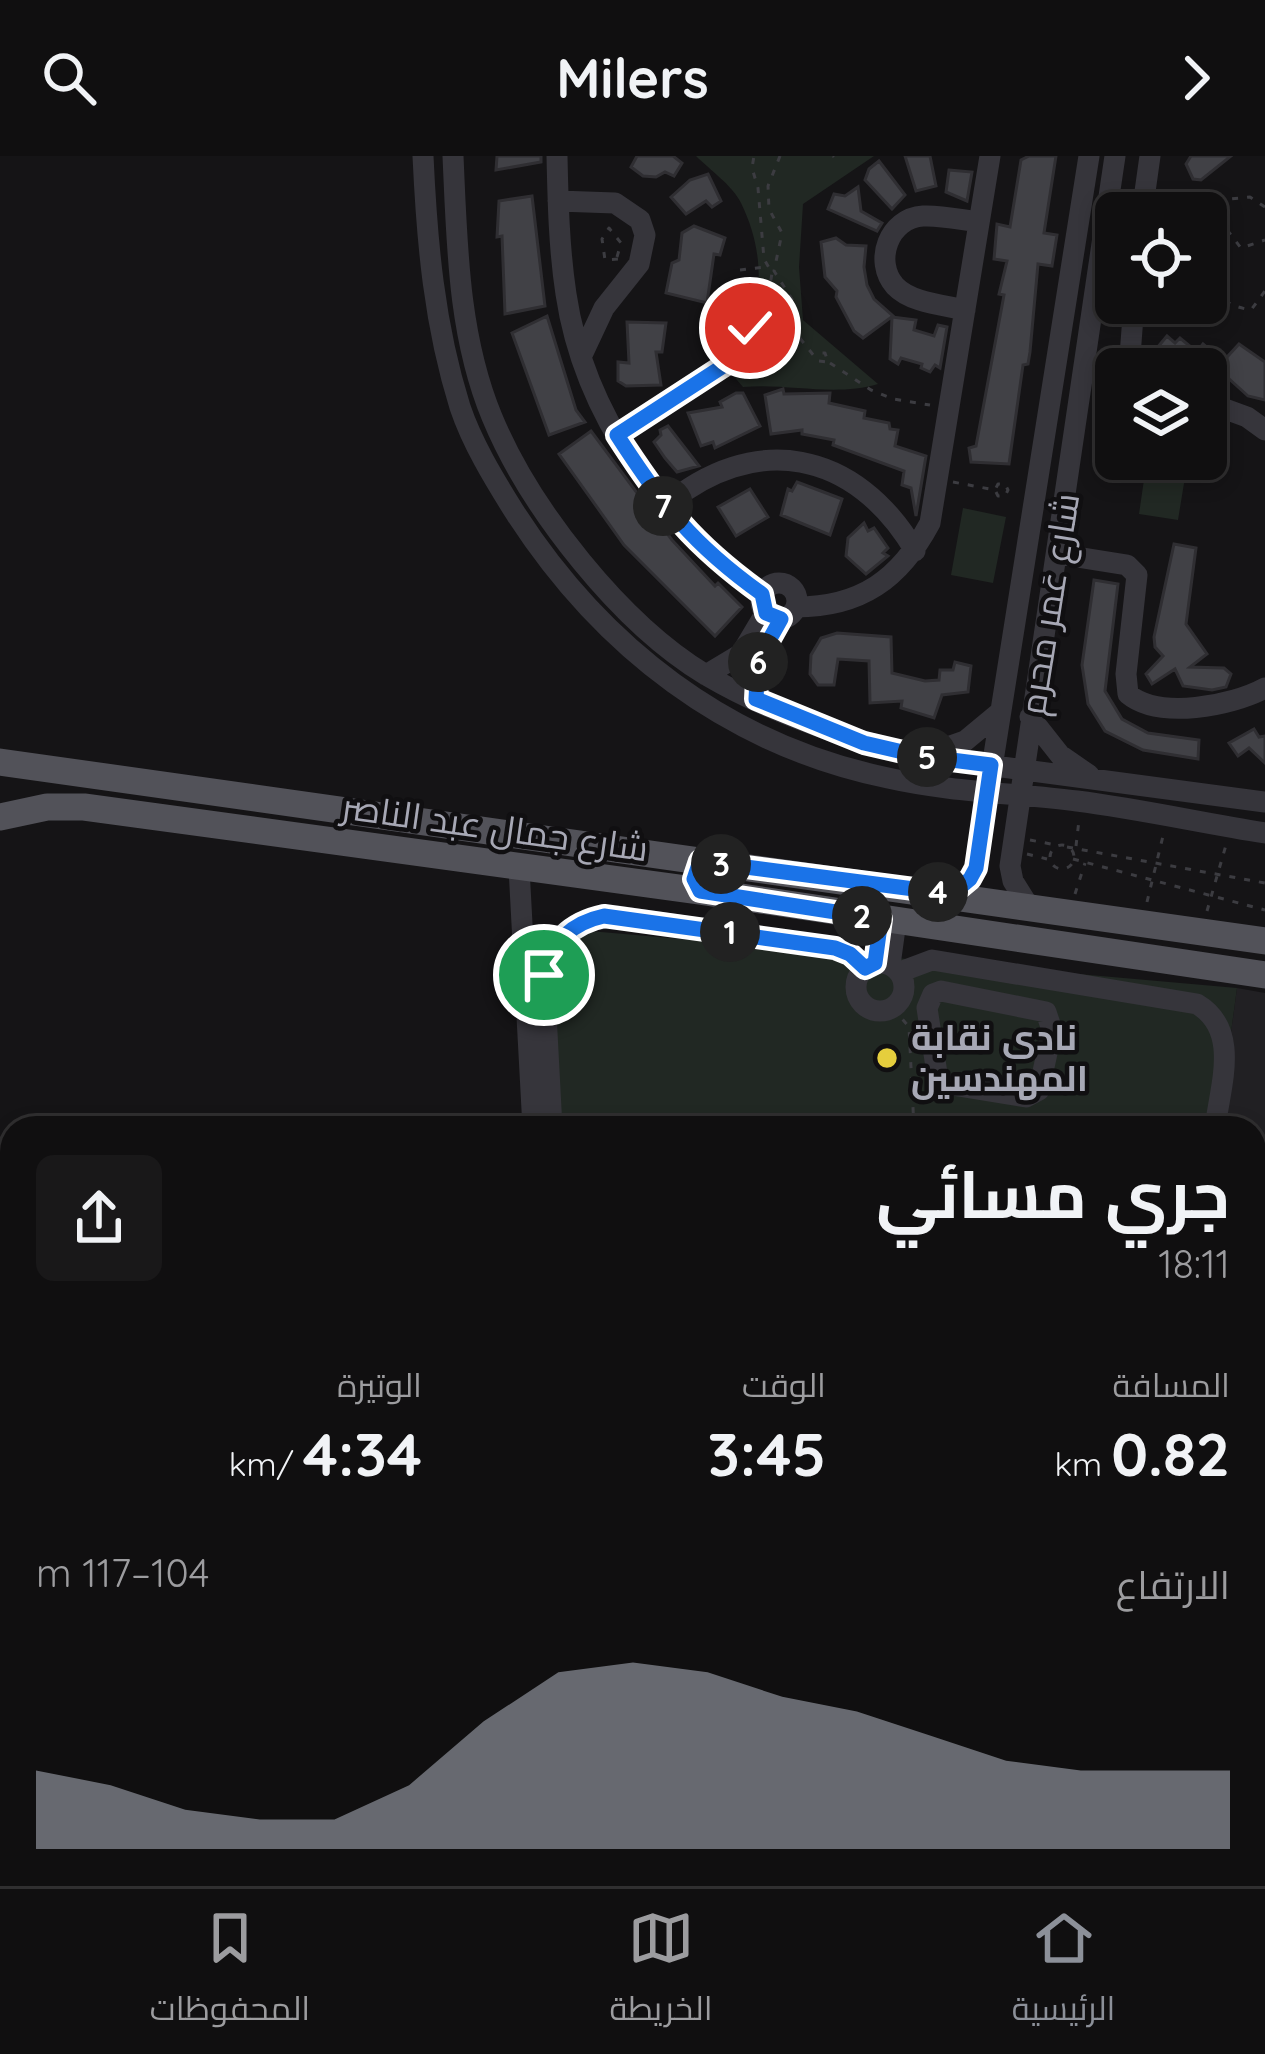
<!DOCTYPE html>
<html lang="ar">
<meta charset="utf-8">
<style>
:root{--surface:#100f10;--page:#191819;--text:#f1f3f6;--muted:#9c9c9f;--line:#302f30;--accent:#8c9099}
body{margin:0;font-family:Quicksand,Cairo,sans-serif;background:var(--page);color:var(--text);direction:rtl;height:100vh;display:flex;flex-direction:column;font-size:45px;white-space:nowrap}
*{box-sizing:border-box;margin:0}
p{font-size:39px;color:var(--muted)}
.icon{flex:none;width:66px;height:66px;fill:none;stroke:currentColor;stroke-width:2;stroke-linecap:round;stroke-linejoin:round}
.map{position:relative;flex:1;overflow:hidden;direction:ltr}
.details{position:absolute;left:0px;top:960px;width:1266px;height:771px;display:flex;flex-direction:column;background:var(--surface);border-radius:36px 36px 0 0;box-shadow:0 6px 18px #0003,0 0 0 3px var(--line);direction:rtl}
.details>*{flex:none}
.controls{position:absolute;left:1095px;top:36px;display:grid;gap:24px}
.controls a{display:grid;place-items:center;width:132px;height:132px;border-radius:18px;background:var(--surface);box-shadow:0 6px 18px #0003,0 0 0 3px var(--line);font-size:60px}
.pin{position:absolute;display:grid;place-items:center;width:102px;height:102px;color:#fff;margin:-51px;border:6px solid #fff;border-radius:50%;box-shadow:0 3px 12px #0007}
.km{position:absolute;width:60px;height:60px;margin:-30px;border-radius:50%;background:#222;color:#fff;font-size:33px;line-height:60px;text-align:center}
.round{display:grid;place-items:center;flex:none;width:126px;height:126px;border-radius:18px;background:var(--page)}
.head{display:flex;align-items:center;justify-content:space-between;height:204px;padding:0 36px}
h1{font-size:66px;font-weight:700;line-height:90px}
.stats{display:grid;grid-template-columns:repeat(3,1fr);gap:18px;height:204px;padding:12px 36px}
.stats div{display:grid;align-content:center}
.stats b{font-size:60px;font-weight:700}
.stats small{font-size:33px;font-weight:400}
.stats p{font-size:33px}
.chart{height:336px;padding:24px 36px}
.chart p{display:flex;justify-content:space-between}
.chart svg{width:100%;height:216px;margin-top:12px;fill:var(--accent);opacity:.7}
header{display:flex;justify-content:space-between;align-items:center;height:156px;padding:0 36px;background:var(--surface);font-size:54px;font-weight:700}
.tab-bar{display:flex;justify-content:space-around;align-items:center;height:168px;border-top:3px solid var(--line);background:var(--surface);font-size:33px;color:var(--muted)}
.tab-bar a{display:grid;justify-items:center;gap:6px}
.tab-bar .current{color:var(--accent)}
.map>svg:first-child{display:block}
.built{fill:#212023}
.green{fill:#212823}
.building{fill:#414146;stroke:#2f2e32;stroke-width:3}
.lines{fill:none;stroke-linecap:round;stroke-linejoin:round}
.path{stroke:#3c3c41;stroke-width:3;stroke-dasharray:6 9;stroke-linecap:butt}
.minor{stroke:#36353b;stroke-width:21}
.major{stroke:#525259;stroke-width:27}
.route-casing{stroke:#fff;stroke-width:24}
.route{stroke:#1a73e8;stroke-width:15}
.poi-dot{fill:#e5ce3d;stroke:#100f11;stroke-width:4.5}
.labels{text-anchor:middle;stroke-width:9;stroke-linejoin:round;paint-order:stroke}
.street-label{font-size:36px;fill:#a7a8b5;stroke:#100f11}
.poi-label{font-size:36px;font-weight:bold;fill:#a7a8b5;stroke:#100f11;text-anchor:start}
</style>
<header><svg class="icon" aria-label="forward" viewBox="0 0 24 24"><path d="M9 5l7 7-7 7"/></svg>Milers<svg class="icon" aria-label="search" viewBox="0 0 24 24"><circle cx="10" cy="10" r="6"/><path d="M15 15l6 6"/></svg></header>
<div class="map">
<svg width="1265" height="1730" viewBox="0 0 1265 1730">
<rect width="100%" height="100%" fill="#151416"/>
<path class="built" d="M1237,832L1265,837V1730H1115L1116,1719H1254V972H1218Z"/>
<path class="green" d="M696,0H874L803,48L799,111L803,164L878,228C835,241 787,227 743,231L731,217C761,162 770,106 741,47C733,30 710,14 696,0Z
M1147,303H1188L1178,364L1139,358Z
M963,352L1006,361L993,427L951,419Z
M544,771L1237,832L1218,972H549Z
M596,1719H1116L1115,1730H597Z"/>
<path class="building" d="M497,0H541V6L496,14Z
M637,0H673L682,7L674,20L665,16L656,21L643,20L631,11Z
M905,0H930L936,30L916,35Z
M1029,0H1056L1044,77L1057,79L1052,110L1038,108L1030,196L1028,208L1023,209L1009,308L971,306L969,292L976,290L1004,139L999,138L1007,105L994,103L997,68L1010,71L1021,4Z
M1191,0H1231L1201,24L1193,23L1186,8Z
M879,5L905,39L892,53L865,24L869,13Z
M949,14L972,16L967,45L946,36Z
M708,18L721,45L712,51L706,45L686,58L671,41L690,24Z
M858,31L861,55L882,67L877,75L828,53L834,38L845,40Z
M532,40L545,150L505,158L502,80L497,81L499,45Z
M694,70L725,82L720,99L714,98L707,147L666,137L672,107L679,104L682,77Z
M836,82L846,89L866,90L864,111L867,129L874,143L893,160L863,182L854,175L836,141L837,135L825,121L821,86Z
M547,160L576,254L585,266L549,279L512,177Z
M892,161L916,164L914,174L934,180L938,169L947,171L940,212L935,209L930,216L921,212L922,208L901,202L898,208L890,203Z
M627,166L666,167L662,196H656L661,229L626,230L618,225V206L629,207Z
M1167,180L1175,187L1180,182L1197,196L1203,188L1216,199L1202,213H1183L1170,200L1162,208L1152,198Z
M1239,188L1265,206V244L1248,240L1217,212Z
M783,233L784,238L830,237L829,247L865,255L864,262L889,267L890,273L898,274L895,290L926,300L916,360L911,332L902,329L904,315L833,289L834,284L802,278V274L771,278L765,239Z
M736,237H743L760,270L715,292L713,286L701,290L688,257L722,251L720,246Z
M668,270L699,310L677,316L665,302L654,286L661,279L660,274Z
M591,275L672,384L715,430L718,427L742,451L715,480L624,389L559,298Z
M797,326L842,343L830,379L781,359L788,333L792,335Z
M750,333L768,361L736,380L718,351Z
M864,367L868,375L874,372L888,392L883,397L888,400L866,418L846,400L848,382Z
M1174,388L1196,392L1186,468L1207,498L1190,511L1224,512L1231,518L1226,531L1212,534L1183,530L1175,513L1152,528L1146,518L1163,500L1155,491L1154,481Z
M1094,424L1118,428L1105,535L1122,563L1148,577L1199,584L1198,603L1143,594L1105,575L1088,548L1082,509Z
M837,477L891,481L892,517L925,525L939,524L940,514H953L955,506L971,510L968,536L942,539L934,562L901,552L902,545L870,547L869,505L838,503L834,529H818L810,518L811,499L821,482Z
M1254,573L1259,581L1265,580V607L1249,592L1238,600L1229,587Z
M1254,1575L1265,1576V1730H1155L1157,1719H1254Z"/>
<g class="lines">
<path class="path" d="M780,0L768,30L769,53L782,77L774,115L792,143L799,181L818,205L828,206L825,197H815
M833,0L834,1
M1265,51L1250,41L1230,43L1222,51C1209,95 1191,144 1251,154L1265,135
M1218,62L1241,92L1265,84
M617,101L621,87L609,72L602,83L605,104L619,103
M740,114L765,111
M830,207L871,234L893,243L930,249
M631,269L741,196L768,142L772,117L764,103L758,32L752,12L754,0
M953,326L995,334L998,340H1005L1008,334L1005,328H998L995,334
M1030,684L1056,689
M1050 701a12 12 0 1 1 24 0a12 12 0 1 1-24 0Z
M1076,690L1079,664
M1067,691L1265,727
M1027,698L1047,703
M1073,703L1265,754
M1075,738L1085,707
M1147,746L1163,680
M1207,755L1226,689
M893,852L909,871L914,972
M868,1719L872,1730"/>
<path class="minor" d="M423,0C427,86 434,168 460,251C472,287 494,323 514,355C601,491 728,589 888,622C950,636 1014,637 1077,645C1140,653 1202,667 1265,677
M453,0C457,88 458,179 492,261C530,353 621,468 706,519C771,557 847,583 920,600L1265,646
M557,0C558,46 559,92 566,138C584,260 664,368 762,438
M558,45L615,47L640,64L645,79L639,108L604,152L581,201
M1142,57L1150,0
M965,154C944,149 911,147 895,130C873,105 889,62 923,60C941,59 962,64 979,66
M1129,213L1134,147
M1206,246L1247,261L1265,274
M664,351C754,274 856,294 915,395
M1058,398L1127,409L1137,419L1126,518L1128,538C1159,564 1232,550 1265,532
M761 445a18 18 0 1 1 36 0a18 18 0 1 1-36 0Z
M796,451C861,451 900,423 930,367L990,0
M706,519L741,498L766,456
M756,543L758,504L776,470
M1030,561L1060,599L1089,619
M931,597L965,585L1000,556
M519,712L533,972
M953,738L971,723L976,712L1089,0
M1028,749L1013,725L1010,710L1115,0
M856 831a24 24 0 1 1 48 0a24 24 0 1 1-48 0Z
M890,809L896,765
M900,816L932,804L1197,848C1241,874 1220,930 1215,972
M941,835L1046,856L1052,874L1039,934L1026,941L946,928L938,924L927,852L933,838Z
M552,972L544,819L552,795L579,767L617,760L835,792L851,798L865,812
M573,1719V1730
M600,1719L603,1730
M1111,1730L1112,1719"/>
<path class="major" d="M0,606L1265,785
M0,661L47,651H84L700,735L1265,819"/>
</g>
<g class="lines">
<defs>
<path id="route" d="M544,819C551,787 571,767 604,760L835,792L850,798L865,812L875,807L881,763L700,735L694,723L700,705L952,738L970,723L976,712L991,609L920,600L864,587L756,543L758,504L781,463L766,457L762,438C692,388 663,350 617,279L731,205L748,184L750,172"/>
</defs>
<use href="#route" class="route-casing"/>
<use href="#route" class="route"/>
</g>
<circle class="poi-dot" cx="887" cy="902" r="12"/>
<g class="labels">
<g class="street-label">
<text transform="translate(1049 448) rotate(-81)" y="13">شارع عَمر محرم</text>
<text transform="translate(495 671) rotate(8)" y="13">شارع جمال عبد الناصر</text>
</g>
<g class="poi-label">
<text x="911" y="894">نادى نقابة<tspan x="911" dy="41">المهندسين</tspan></text>
</g>
</g>
</svg>
<div class="controls">
<a><svg class="icon" aria-label="locate" viewBox="0 0 24 24"><circle cx="12" cy="12" r="6"/><path d="M12 2v4M12 18v4M2 12h4M18 12h4"/></svg></a>
<a><svg class="icon" aria-label="layers" viewBox="0 0 24 24"><path d="M12 4l9 5-9 5-9-5zM3 14l9 5 9-5"/></svg></a>
</div>
<div class="pin" style="left:544px;top:819px;background:#1e9e55"><svg class="icon" aria-label="arrive" viewBox="0 0 24 24"><path d="M6 21V4h12l-3 4 3 4H6"/></svg></div>
<div class="pin" style="left:750px;top:172px;background:#d93025"><svg class="icon" aria-label="check" viewBox="0 0 24 24"><path d="M5 12l5 5 9-10"/></svg></div>
<b class="km" style="left:730px;top:776px">1</b>
<b class="km" style="left:862px;top:760px">2</b>
<b class="km" style="left:721px;top:708px">3</b>
<b class="km" style="left:938px;top:736px">4</b>
<b class="km" style="left:927px;top:601px">5</b>
<b class="km" style="left:758px;top:506px">6</b>
<b class="km" style="left:663px;top:350px">7</b>
<section class="details">
<div class="head"><div><h1>جري مسائي</h1><p>18:11</p></div><a class="round"><svg class="icon" aria-label="share" viewBox="0 0 24 24"><path d="M12 15V3M7 8l5-5 5 5M5 13v7h14v-7"/></svg></a></div>
<div class="stats">
<div><p>المسافة</p><b>0.82<small> km</small></b></div>
<div><p>الوقت</p><b>3:45</b></div>
<div><p>الوتيرة</p><b>4:34<small> /km</small></b></div>
</div>
<div class="chart"><p><span>الارتفاع</span>104–117 m</p>
<svg viewBox="0 0 160 44" preserveAspectRatio="none"><path d="M0 44V28L10 31L20 36L30 38L40 38L50 31L60 18L70 8L80 6L90 8L100 13L110 16L120 21L130 26L140 28L150 28L160 28V44z"/></svg>
</div>
</section>
</div>
<nav class="tab-bar">
<a class="current"><svg class="icon" aria-label="home" viewBox="0 0 24 24"><path d="M3 11l9-7 9 7M6 9v11h12V9"/></svg>الرئيسية</a>
<a><svg class="icon" aria-label="map" viewBox="0 0 24 24"><path d="M3 6l6-2 6 2 6-2v14l-6 2-6-2-6 2zM9 4v14M15 6v14"/></svg>الخريطة</a>
<a><svg class="icon" aria-label="saved" viewBox="0 0 24 24"><path d="M7 4h10v16l-5-4-5 4z"/></svg>المحفوظات</a>
</nav>
